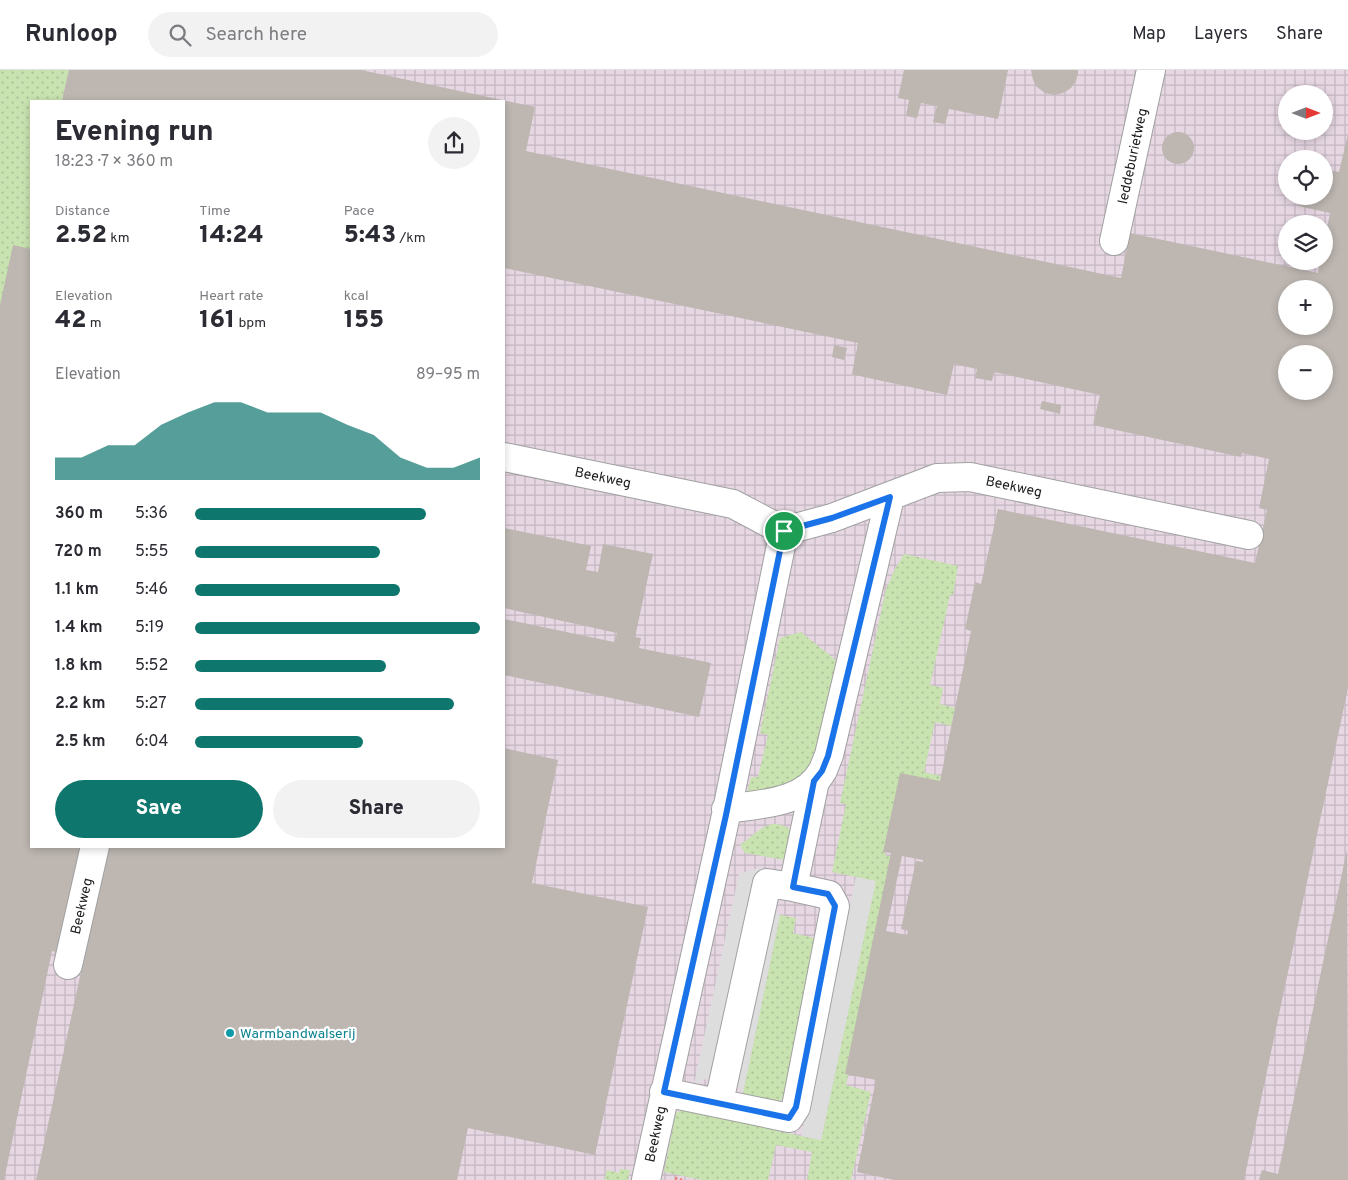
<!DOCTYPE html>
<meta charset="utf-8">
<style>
:root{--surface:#fff;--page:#f2f2f3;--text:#2b2b33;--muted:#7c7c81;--line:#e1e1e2;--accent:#0f766e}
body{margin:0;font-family:Overpass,sans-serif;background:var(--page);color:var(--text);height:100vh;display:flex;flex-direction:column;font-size:19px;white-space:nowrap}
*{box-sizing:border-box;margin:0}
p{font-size:16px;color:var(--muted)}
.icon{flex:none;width:28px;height:28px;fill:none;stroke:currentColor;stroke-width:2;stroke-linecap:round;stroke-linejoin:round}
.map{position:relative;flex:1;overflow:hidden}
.sheet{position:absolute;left:30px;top:30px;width:475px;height:748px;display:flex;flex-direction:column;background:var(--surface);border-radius:0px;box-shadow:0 2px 8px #0003}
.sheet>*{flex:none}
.needle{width:32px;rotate:90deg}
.controls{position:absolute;left:1278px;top:15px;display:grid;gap:10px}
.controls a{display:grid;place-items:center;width:55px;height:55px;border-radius:50%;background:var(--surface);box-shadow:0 2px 8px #0003;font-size:25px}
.pin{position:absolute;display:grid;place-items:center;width:42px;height:42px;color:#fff;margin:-21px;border:2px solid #fff;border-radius:50%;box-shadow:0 1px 5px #0007}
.round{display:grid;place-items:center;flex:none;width:52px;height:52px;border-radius:26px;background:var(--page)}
.headline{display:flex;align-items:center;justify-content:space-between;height:85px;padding:0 25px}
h1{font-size:28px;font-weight:800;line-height:38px}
.stats{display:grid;grid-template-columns:repeat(3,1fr);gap:8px;height:85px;padding:5px 25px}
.stats div{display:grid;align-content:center}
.stats b{font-size:25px;font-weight:800}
.stats small{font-size:14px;font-weight:400}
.stats p{font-size:14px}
.chart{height:140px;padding:10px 25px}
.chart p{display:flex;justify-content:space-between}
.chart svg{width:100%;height:90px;margin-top:5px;fill:var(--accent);opacity:.7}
.cta{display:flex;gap:10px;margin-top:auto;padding:10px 25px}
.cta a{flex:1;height:58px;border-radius:30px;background:var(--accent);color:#fff;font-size:20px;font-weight:800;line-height:58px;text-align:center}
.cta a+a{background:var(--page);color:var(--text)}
ul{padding:0 25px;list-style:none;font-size:16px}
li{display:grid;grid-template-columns:80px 60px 1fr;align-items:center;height:38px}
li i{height:12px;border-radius:6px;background:var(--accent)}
header{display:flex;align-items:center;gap:30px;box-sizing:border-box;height:70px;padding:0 25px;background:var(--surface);border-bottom:1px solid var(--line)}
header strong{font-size:24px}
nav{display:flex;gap:28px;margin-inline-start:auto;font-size:18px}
.search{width:350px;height:45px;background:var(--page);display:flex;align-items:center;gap:12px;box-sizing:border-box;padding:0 18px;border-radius:28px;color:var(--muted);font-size:19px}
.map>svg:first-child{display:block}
.industrial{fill:url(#industrial-grid);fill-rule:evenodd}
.grass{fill:url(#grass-dots)}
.parking{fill:#ddd}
.building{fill:#bdb6b1;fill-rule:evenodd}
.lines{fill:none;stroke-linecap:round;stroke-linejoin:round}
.minor-casing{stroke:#a1a1a1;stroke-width:30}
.path{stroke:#ea8579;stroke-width:3;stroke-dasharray:2.5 2.5;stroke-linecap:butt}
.minor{stroke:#fff;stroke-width:28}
.route-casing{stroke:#fff;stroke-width:10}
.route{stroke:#1a73e8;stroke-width:6}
.culture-dot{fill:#0f9aa8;stroke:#fff;stroke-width:2}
.labels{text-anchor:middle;stroke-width:4.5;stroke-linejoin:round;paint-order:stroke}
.street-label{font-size:14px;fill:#1d1d1d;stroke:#fff}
.culture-label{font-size:14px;fill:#0d838f;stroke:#fff;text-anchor:start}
</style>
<header>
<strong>Runloop</strong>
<div class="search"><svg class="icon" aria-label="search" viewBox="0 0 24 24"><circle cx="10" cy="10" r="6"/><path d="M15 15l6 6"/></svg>Search here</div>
<nav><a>Map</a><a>Layers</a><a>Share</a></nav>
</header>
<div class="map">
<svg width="1348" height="1110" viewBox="0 0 1348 1110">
<defs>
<pattern id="industrial-grid" width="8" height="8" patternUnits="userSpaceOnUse" patternTransform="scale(1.25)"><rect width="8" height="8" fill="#e6d7e3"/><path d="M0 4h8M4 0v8" fill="none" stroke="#c5b8c2"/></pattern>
<pattern id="grass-dots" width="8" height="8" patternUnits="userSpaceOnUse" patternTransform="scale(1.25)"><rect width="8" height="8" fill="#c8e2b0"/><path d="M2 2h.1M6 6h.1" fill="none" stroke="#abc197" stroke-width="1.8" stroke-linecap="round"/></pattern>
</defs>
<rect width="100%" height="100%" fill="#edeae4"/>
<path class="industrial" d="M0,0H1348V1110H0ZM1286,24H1324V61H1286ZM31,31H504V776H31ZM1286,89H1324V126H1286ZM1286,154H1324V191H1286ZM1286,219H1324V256H1286ZM1286,284H1324V321H1286Z"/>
<path class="grass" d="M0,0H69L62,31H31V177L0,324Z
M904,484L958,496L953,525H950L930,615L943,618L940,634L955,638L951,656L935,652L924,702L941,706L937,720L900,712L885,785L896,788L846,1015L871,1022L851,1110H807L812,1082L776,1075L768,1110H702L664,1102L676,1043L687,1038L769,1056L777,1061L821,1070L875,811L832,802L846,734L840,733L886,519L895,499Z
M801,562L838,592L817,690L791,719L746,727L751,707H758L768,665L760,663L780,568Z
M772,754C782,754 787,756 794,763L791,791L745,783L740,775L762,758Z
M780,845L796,848L793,863L818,869L784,1028L777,1032L743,1023Z
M620,1099L630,1100L628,1110H604L607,1100L619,1103Z"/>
<path class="parking" d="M762,797L755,826L780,845L743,1023L729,1006L730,999L694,1014L739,804Z
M856,807L876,811L821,1070L801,1066Z"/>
<path class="building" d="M69,0H361L535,37L526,81L1121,208L1130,163L1318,203L1320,191H1324V174L1330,143L1298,136L1300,126H1324V99L1339,102L1348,64V618L1244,1110H894L857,1102L876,1010L845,1004L891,783L883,782L900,703L940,711L971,561L965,559L975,512L981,514L998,439L1255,493L1267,440L1259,438L1269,389L1242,383L1241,387L1093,355L1100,325L994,302L992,311L975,308L977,299L954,294L947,325L855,305L852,304L858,273L504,198V31H62ZM1286,219H1324V256H1286ZM1286,284H1324V321H1286ZM902,786L923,790V792L916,791L901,859L908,861L907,865L886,861Z
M904,0H1008L998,49L949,39L945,54L933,52L937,36L921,33L917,48L906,46L909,30L898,28Z
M1031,0H1078V3L1076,11L1071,18L1063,23L1054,25L1045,23L1037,17L1033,10Z
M1162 78a16 16 0 1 1 32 0a16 16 0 1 1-32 0Z
M13,175L31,179V776H504V678L558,690L532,813L648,837L595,1085L468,1058L457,1110H36L84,888L52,881L4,1110H0V235Z
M834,275L847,278L844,290L832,287Z
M1042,331L1061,335L1060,344L1040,339Z
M504,458L591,476L586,500L598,502L603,474L653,484L635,567L641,568L639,578L711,593L699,647L504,605V549L614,572L617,563L504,538Z
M1347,780L1348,1110H1259L1262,1100L1278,1104Z"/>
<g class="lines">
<defs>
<path id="minor" d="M1114,171L1151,0
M504,387L733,434L784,461L832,448L937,408L970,407L1249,465
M726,739C760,734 805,734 823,700C825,695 827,690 829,685L890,427
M68,895L95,776
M664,1022L789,1048L796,1037L835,836L829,825L793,817L815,711
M719,1032L767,813L793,817
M646,1110L726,745L784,461"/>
</defs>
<use href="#minor" class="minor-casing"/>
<path class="path" d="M675,1108L682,1110"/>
<use href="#minor" class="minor"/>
</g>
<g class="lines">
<defs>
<path id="route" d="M890,427L828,686L822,701L814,711L793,817L828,824L835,836L796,1037L789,1048L664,1022L726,745L784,461L832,448Z"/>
</defs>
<use href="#route" class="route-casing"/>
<use href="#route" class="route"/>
</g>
<circle class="culture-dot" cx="230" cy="963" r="5"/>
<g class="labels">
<g class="street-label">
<text transform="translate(1132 86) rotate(-78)" y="5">leddeburietweg</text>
<text transform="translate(603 407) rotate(12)" y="5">Beekweg</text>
<text transform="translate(1014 416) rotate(12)" y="5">Beekweg</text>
<text transform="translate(81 836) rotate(-77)" y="5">Beekweg</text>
<text transform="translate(655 1064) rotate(-78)" y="5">Beekweg</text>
</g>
<g class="culture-label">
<text x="240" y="968">Warmbandwalserij</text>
</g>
</g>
</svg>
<div class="controls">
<a><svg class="needle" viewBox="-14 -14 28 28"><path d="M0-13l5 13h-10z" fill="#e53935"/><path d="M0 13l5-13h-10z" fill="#7c7c81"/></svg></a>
<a><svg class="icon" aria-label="locate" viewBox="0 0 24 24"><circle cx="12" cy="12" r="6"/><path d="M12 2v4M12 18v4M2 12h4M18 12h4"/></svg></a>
<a><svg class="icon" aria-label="layers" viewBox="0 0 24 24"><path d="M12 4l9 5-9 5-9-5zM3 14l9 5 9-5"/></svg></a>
<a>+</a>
<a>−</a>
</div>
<div class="pin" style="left:784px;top:461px;background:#1e9e55"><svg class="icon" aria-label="arrive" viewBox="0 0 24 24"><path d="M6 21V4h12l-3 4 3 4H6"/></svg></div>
<section class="sheet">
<div class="headline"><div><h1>Evening run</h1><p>18:23 · 7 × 360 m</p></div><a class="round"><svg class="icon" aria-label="share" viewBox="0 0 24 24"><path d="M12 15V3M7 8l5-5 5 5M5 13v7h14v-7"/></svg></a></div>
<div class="stats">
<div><p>Distance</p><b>2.52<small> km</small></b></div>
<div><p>Time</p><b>14:24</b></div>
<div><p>Pace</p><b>5:43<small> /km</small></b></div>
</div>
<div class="stats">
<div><p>Elevation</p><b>42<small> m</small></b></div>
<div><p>Heart rate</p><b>161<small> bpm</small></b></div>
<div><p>kcal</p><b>155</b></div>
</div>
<div class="chart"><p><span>Elevation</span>89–95 m</p>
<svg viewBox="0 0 160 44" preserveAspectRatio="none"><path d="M0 44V33L10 33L20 27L30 27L40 17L50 11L60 6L70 6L80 11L90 11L100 11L110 17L120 22L130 33L140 38L150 38L160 33V44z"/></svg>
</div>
<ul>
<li><b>360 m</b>5:36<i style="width:81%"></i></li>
<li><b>720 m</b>5:55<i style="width:65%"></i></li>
<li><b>1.1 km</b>5:46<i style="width:72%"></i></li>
<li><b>1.4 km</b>5:19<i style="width:100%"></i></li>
<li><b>1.8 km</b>5:52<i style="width:67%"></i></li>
<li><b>2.2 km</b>5:27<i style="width:91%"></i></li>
<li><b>2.5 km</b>6:04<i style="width:59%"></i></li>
</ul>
<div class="cta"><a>Save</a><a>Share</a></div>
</section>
</div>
